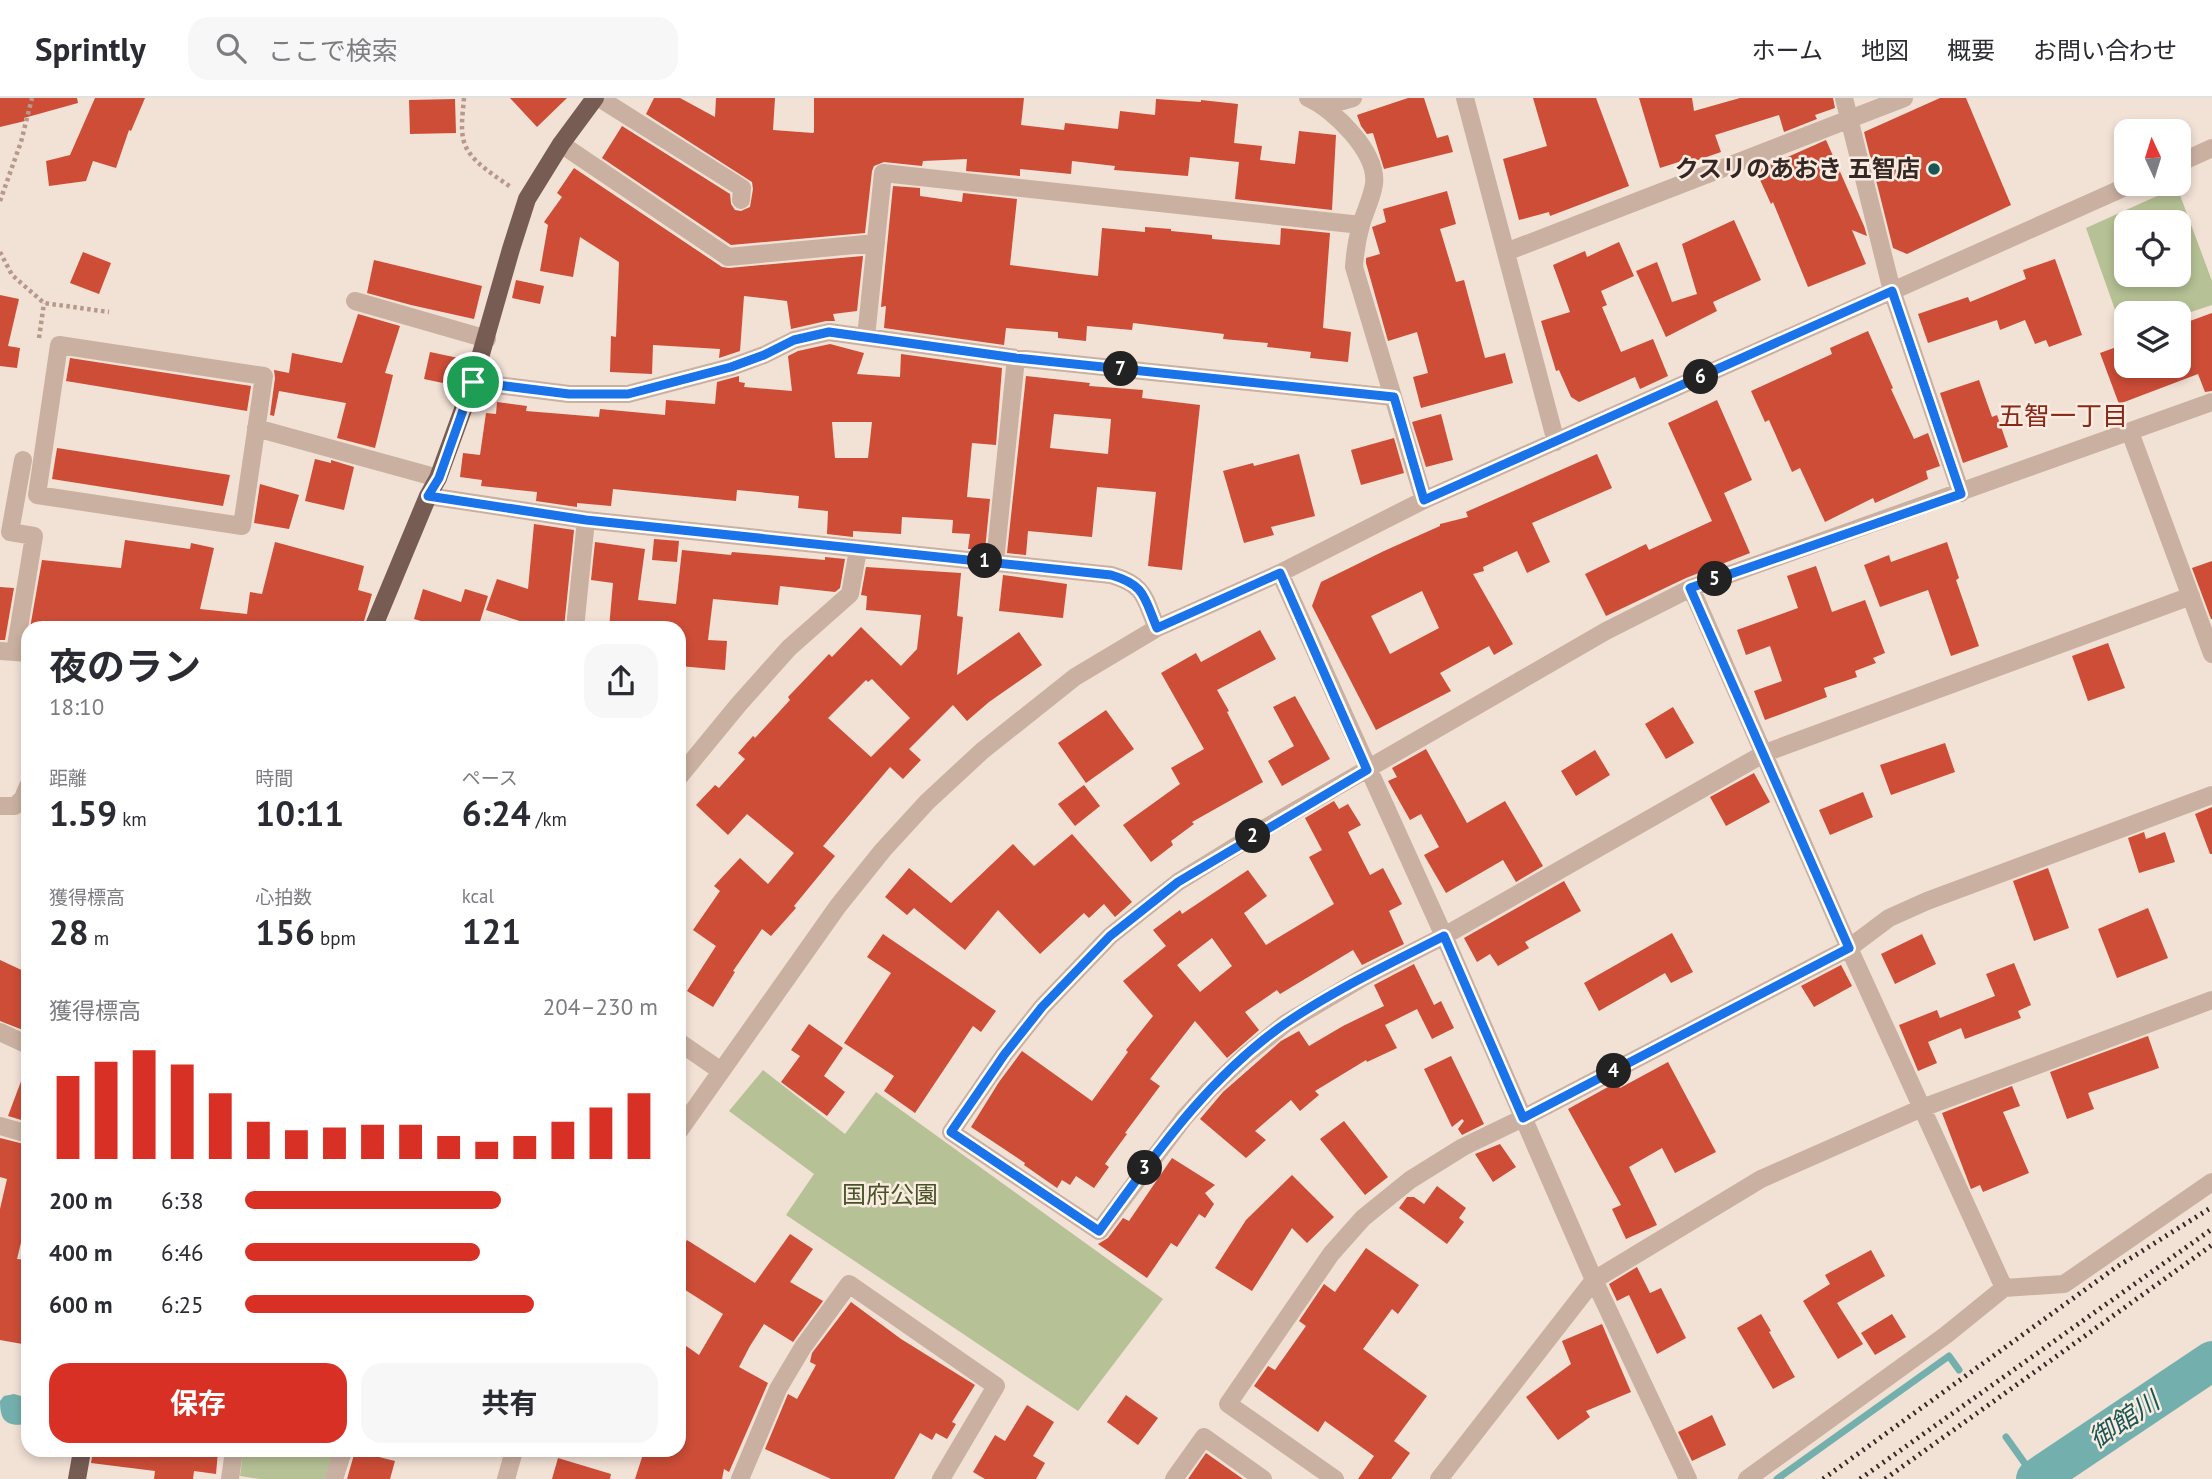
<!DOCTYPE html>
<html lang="ja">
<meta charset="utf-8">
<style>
:root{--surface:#fff;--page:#f7f7f7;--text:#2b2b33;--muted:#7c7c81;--line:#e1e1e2;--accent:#d93025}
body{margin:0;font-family:"PT Sans","Noto Sans JP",sans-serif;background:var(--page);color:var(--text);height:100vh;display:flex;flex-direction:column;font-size:26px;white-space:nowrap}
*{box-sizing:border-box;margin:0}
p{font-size:23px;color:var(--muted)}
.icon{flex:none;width:38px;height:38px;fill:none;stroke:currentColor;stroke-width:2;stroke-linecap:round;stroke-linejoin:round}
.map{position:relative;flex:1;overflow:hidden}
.side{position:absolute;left:21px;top:523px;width:665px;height:836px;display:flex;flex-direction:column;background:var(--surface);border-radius:21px;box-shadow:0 4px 10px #0003}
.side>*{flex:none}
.needle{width:46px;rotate:356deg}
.tools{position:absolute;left:2114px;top:21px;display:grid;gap:14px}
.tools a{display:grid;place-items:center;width:77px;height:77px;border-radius:14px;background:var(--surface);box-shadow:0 4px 10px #0003;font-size:35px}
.pin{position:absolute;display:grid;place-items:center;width:60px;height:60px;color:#fff;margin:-30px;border:4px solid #fff;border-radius:50%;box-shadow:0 2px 7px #0007}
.km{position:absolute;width:35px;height:35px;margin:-18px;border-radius:50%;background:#222;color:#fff;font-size:19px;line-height:35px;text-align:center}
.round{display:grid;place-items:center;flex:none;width:74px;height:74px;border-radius:21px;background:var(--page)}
.overview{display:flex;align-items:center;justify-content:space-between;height:119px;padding:0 28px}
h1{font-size:38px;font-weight:700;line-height:52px}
.figures{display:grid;grid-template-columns:repeat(3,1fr);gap:10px;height:119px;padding:7px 28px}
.figures div{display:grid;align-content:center}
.figures b{font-size:35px;font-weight:700}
.figures small{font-size:19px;font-weight:400}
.figures p{font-size:19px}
.chart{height:196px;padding:14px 28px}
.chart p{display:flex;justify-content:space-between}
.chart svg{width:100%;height:126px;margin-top:7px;stroke:var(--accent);stroke-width:6}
.action{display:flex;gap:14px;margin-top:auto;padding:14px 28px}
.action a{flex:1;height:80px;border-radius:21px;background:var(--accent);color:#fff;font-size:28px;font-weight:700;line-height:80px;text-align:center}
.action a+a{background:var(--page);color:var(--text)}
ul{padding:0 28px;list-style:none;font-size:23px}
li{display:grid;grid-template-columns:112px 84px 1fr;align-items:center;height:52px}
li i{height:18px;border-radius:9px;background:var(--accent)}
header{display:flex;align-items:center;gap:42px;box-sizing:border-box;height:98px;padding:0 35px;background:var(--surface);border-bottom:2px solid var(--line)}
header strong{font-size:33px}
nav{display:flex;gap:38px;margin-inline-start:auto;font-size:24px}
.search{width:490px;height:63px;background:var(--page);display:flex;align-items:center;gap:18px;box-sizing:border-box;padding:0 24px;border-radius:21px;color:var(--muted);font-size:26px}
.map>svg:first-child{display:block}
.green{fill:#b6c195;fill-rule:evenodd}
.water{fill:#73b0ad}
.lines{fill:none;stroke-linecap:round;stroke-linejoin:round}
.stream{stroke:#73b0ad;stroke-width:7}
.river{stroke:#73b0ad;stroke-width:40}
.building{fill:#cd4d37;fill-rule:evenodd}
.path{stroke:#b6998b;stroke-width:4.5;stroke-dasharray:3.5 3.5;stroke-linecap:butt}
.minor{stroke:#cab0a1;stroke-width:18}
.major{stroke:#775c54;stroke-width:18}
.rail{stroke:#342724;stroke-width:5;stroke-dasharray:2 5;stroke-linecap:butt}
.route-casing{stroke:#fff;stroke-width:14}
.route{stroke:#1a73e8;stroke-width:9}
.poi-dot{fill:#185755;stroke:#faece1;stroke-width:2.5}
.labels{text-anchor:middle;stroke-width:5;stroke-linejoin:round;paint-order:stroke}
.poi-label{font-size:24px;font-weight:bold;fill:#342724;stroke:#faece1;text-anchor:end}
.park-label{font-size:24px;fill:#475327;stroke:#faece1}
.neighbourhood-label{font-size:26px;fill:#872819;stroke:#faece1}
.water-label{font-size:26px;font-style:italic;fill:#185755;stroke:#faece1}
</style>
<header>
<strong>Sprintly</strong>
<div class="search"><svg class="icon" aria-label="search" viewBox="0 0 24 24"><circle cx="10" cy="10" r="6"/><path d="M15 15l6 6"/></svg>ここで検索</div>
<nav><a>ホーム</a><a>地図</a><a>概要</a><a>お問い合わせ</a></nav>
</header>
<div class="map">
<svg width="2212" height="1381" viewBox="0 0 2212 1381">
<rect width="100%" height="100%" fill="#f2e1d5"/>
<path class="green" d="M2177,89L2212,183V207L2179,218V215H2126V237H2124L2086,130ZM2179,124V177H2126V124Z
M763,972L845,1036L876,994L1163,1201L1078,1313L786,1117L814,1076L729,1013Z
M243,1353H336L328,1380L325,1381H260L240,1378Z"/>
<path class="water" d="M14,1296L28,1300V1326C7,1329 0,1324 0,1303L4,1298Z"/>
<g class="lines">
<path class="stream" d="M2006,1339L2036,1381
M1777,1381L1949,1258L1959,1272"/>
<path class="river" d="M2036,1381L2212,1263"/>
</g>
<path class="building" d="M0,0H77L78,5L24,20L25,23L0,29Z
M95,0H145L131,33L129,32L116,70L93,63L86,83L49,88L46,63L70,57Z
M510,0H567L537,29Z
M654,0H680L715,19L716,0H775L773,32L813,35L814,34V0H1024L1021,27L1064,32L1065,25L1118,31L1120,13L1155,17L1156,1L1201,4V2L1238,6L1234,45L1262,48L1260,62L1295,66L1299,33L1336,37L1332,112L1235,101L1239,64L1190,59L1188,78L1114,72L1115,68L1072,63L1071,76L1020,71V78L966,73L967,61L923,63L922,68L884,64L874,68L872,73L865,135L731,147L602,60L622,28L730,96L731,106L735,112L741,113L750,109L753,91L752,84L646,16Z
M1408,0H1424L1437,40L1448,37L1453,54L1384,71L1373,35L1367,36L1361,28L1357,17Z
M1533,0H1596L1629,88L1550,118L1549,114L1519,122L1503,61L1547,48Z
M1639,0H1692L1694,13L1740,0H1833L1835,10L1815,17L1817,21L1784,34L1779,17L1715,37L1721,54L1692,64L1691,60L1660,70Z
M1940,0H1966L2011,107L1907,156L1893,150L1864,34Z
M455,1L456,35L410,36L409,2Z
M1826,42L1864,128L1867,138L1852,132L1866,166L1808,189L1773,104L1771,106L1756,73Z
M574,70L722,169L729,170L863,158L857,213L833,216L835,223H826L791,231L787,203L744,198L740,253L719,260L720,251L653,247L652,276L610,274L611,238L616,239L619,164L580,139L573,179L540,173L548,127L544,124L562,99L557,95Z
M893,88L920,90V98L962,104L963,95L1017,101L1010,167L1080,176L1098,178L1102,130L1145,134V129L1171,131V133L1212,137V141L1280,147L1281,130L1330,135L1323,230L1351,234L1348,264L1310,260L1311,254L1267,249L1268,245L1223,241L1224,236L1133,225L1132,232L1087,228L1086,243L1058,240V234L1006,230L1004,247L884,230L886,208L881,209Z
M1447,93L1456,126L1440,131L1456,184L1464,182L1485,260L1505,255L1513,285L1421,310L1413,279L1428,275L1417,234L1388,243L1366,165V160L1380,156L1372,129L1386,124L1383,111Z
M1734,122L1761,182L1713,204L1717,213L1666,239L1636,173L1657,164L1672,204L1697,196L1682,146Z
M1619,144L1634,178L1601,193L1607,207L1602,209L1621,254L1653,241L1668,278L1640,291L1635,279L1579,304L1571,299L1559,272L1556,273L1541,223L1570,214L1553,167L1585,153L1587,159Z
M83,154L111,165L99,196L70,185Z
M2055,161L2082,237L2049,249L2046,242L2035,246L2025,222L2000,232L1997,222L1928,245L1918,216L1968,199L1970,204L2026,181L2023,172Z
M374,162L482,188L474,221L411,207L367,195Z
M516,182L544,188L540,206L512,200Z
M0,197L19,201L8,248L20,250L17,270L0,268Z
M2212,215V293L2205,294L2198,276L2119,306L2100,255L2122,247L2126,258V268H2179V227Z
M358,216L400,228L385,275L393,277L375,350L337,340L346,305L279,293L274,318L270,317L275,280L274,272L289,275L292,255L342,265Z
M1868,233L1893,290L1891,291L1914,341L1928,335L1940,368L1926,373L1928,381L1875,405L1873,400L1825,424L1800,370L1792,374L1769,322L1765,324L1751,293L1832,256L1830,250Z
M830,246L864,255L857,276L900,279L901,256L1002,270L996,347L972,345L967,399L990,401L985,452L968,451L970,436L952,435L953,422L902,419L901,436L853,433V439L827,436L828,413L798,410L799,398L737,392L736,403L613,391L611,408L577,405V409L536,403L537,394L481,388L482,382L460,379L463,355L480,357L486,315L496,316L497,304L527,308L526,313L599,319L600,311L665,317L666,302L715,306L717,284L739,278V284L745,285L744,289L792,293L788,258L798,253ZM832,324H872L868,360H835Z
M430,254L463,261L457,288L424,281Z
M70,260L251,288L247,313L66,283Z
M1026,278L1090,285L1089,288L1143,292L1142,300L1200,307L1182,472L1148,468L1156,394L1097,389L1092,439L1028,433L1026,457L1007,455ZM1054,316L1111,321L1108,356L1050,350Z
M1979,282L1992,319L1997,317L2008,349L1963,365L1940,295Z
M1717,302L1752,382L1724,395L1750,455L1686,480L1606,518L1585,476L1646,446L1649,452L1712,423L1668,325Z
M1441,316L1453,362L1426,369L1412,324Z
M1394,340L1404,375L1361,387L1351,352Z
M57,350L230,377L223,408L52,381Z
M1299,356L1315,418L1271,429L1274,437L1244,445L1223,373L1253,365L1254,368Z
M1597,356L1612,390L1532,425L1550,464L1527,475L1517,453L1483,469L1484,473L1473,476L1513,546L1494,557L1489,548L1440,575L1451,593L1376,632L1312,508L1321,484L1384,453L1440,428V426L1468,419L1466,414ZM1422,493L1439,530L1390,556L1371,518Z
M315,361L331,365V362L354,369L344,412L305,403Z
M260,386L299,397L289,431L254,425Z
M534,426L574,432L564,530H526V525L486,512L497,481L528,491Z
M654,441L679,443L677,464L652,462Z
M125,442L190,451L191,445L214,450L200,511L247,516L250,494L262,496L275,444L364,468L358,492L372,496L362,530H30L42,462L121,470Z
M595,444L645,451L638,502L676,506L682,452L731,457L732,454L825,462V459L845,461L840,490L835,494L780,488L778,507L713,501L708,542L727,543L725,572L679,568V530H609L613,485L591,482Z
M1947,444L1959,480L1956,482L1979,548L1951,558L1928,492L1880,509L1864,467L1889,457L1891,464Z
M2212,463V521H2211L2192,470Z
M1816,468L1832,514L1865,502L1885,555L1873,560L1876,565L1855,573L1857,579L1824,590L1827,599L1765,622L1754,593L1782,583L1770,548L1746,557L1737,532L1798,510L1787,478Z
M866,469L961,475L957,518L963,519L957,577L1019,534L1042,567L989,604L967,623L953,607L909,651L921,662L903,681L890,669L823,748L835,758L794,808L796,810L771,838L762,831L733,873L735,874L713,909L687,893L716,848L693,832L720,793L714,788L740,760L768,786L794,755L747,716L728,737L696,707L715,687L719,690L745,661L738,655L753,638L755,640L790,602L788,599L829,556L832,559L861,529L901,568L917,551L921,517L866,512L867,498L861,497ZM872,581L910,620L871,659L828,620L866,582L868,584Z
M1003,477L1067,486L1063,520L999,513Z
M0,489L14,490L5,542H0Z
M423,491L461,504L465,491L488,498L478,530H444L414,521Z
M1260,532L1276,561L1217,592L1229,613L1227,614L1263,684L1192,724L1194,726L1171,743L1173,747L1151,764L1123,727L1180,686L1171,670L1204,651L1161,575L1196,555L1201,564Z
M2108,545L2125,590L2088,603L2072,558Z
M1295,598L1330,661L1282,688L1268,663L1294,648L1273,609Z
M1673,609L1694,645L1666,661L1645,626Z
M1106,612L1134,651L1086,685L1058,645Z
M1945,645L1955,674L1891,697L1880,667Z
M1426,651L1467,725L1505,703L1543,768L1516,784L1503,762L1446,795L1424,757L1439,749L1421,716L1410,722L1388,683L1397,679L1392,670Z
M1595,652L1610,677L1576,698L1561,673Z
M1754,675L1770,704L1726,728L1710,699Z
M1084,687L1100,708L1075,728L1058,706Z
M1863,694L1873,719L1830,737L1819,712Z
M1334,703L1339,711L1348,706L1361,727L1348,734L1370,777L1383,770L1402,806L1389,813L1404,846L1362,867L1353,852L1280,896L1277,892L1245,914L1259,932L1227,960L1195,923L1150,981L1160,988L1125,1035L1127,1036L1105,1066L1109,1069L1094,1090L1076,1078L1070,1087L1062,1082L1057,1090L1024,1067L1025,1065L971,1029L999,984L1022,953L1092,1003L1128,954L1126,952L1153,918L1123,883L1166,848L1153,832L1180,812L1182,816L1248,772L1267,798L1244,815L1266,847L1334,806L1309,759L1322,752L1305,720ZM1212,840L1232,868L1200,894L1177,867Z
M2212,709V756H2210L2195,716Z
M2144,734L2146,741L2165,734L2175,764L2139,775L2128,740Z
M1072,736L1132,804L1115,819L1104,806L1089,820L1084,815L1040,856L998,812L965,852L914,810L907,817L885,799L909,770L951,805L1013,746L1034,768Z
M2048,770L2069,830L2034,843L2013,783Z
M1564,783L1581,813L1525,844L1529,850L1498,868L1490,856L1477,864L1464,840Z
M2148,810L2168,860L2117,880L2098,831Z
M1672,835L1693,874L1671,885L1665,875L1599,913L1584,885Z
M883,836L996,913L981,934L973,928L915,1015L884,993L894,978L844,945L891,875L867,859Z
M1922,836L1936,866L1895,886L1881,856Z
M0,862L28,875V934L0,923Z
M2014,865L2031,907L2018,913L2021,920L1965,941L1961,930L1928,944L1937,965L1918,973L1899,927L1937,912L1940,920L1995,898L1986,876Z
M1414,866L1434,907L1441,903L1454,930L1432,941L1417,911L1385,927L1397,950L1367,964L1366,962L1315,993L1319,997L1300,1013L1291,1002L1255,1033L1266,1042L1246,1060L1200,1021L1223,994L1281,943L1299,933L1309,948L1343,928L1384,908L1374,887Z
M1841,867L1852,888L1814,909L1801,888Z
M809,926L843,950L824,978L845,994L827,1018L781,984L800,958L791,952Z
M2148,938L2159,970L2088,995L2094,1011L2067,1021L2050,974Z
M1451,958L1484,1026L1462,1037L1458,1031L1464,1023L1462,1021L1452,1029L1424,971Z
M1668,964L1716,1054L1675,1075L1662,1050L1629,1069L1657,1127L1626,1141L1612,1111L1621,1107L1568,1011L1617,984L1620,990Z
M26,970H28V1024L8,1018Z
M2012,988L2020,1008L2003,1014L2029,1075L1983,1094L1980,1087L1971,1091L1942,1015Z
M1344,1023L1388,1079L1365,1097L1320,1041Z
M0,1040L28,1047V1116L17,1161L28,1162V1247L0,1242V1111L7,1081L0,1079Z
M1500,1046L1516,1069L1493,1084L1475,1056Z
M1172,1060L1215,1087L1205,1095L1214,1106L1205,1120L1199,1116L1177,1149L1171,1145L1147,1180L1098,1146L1108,1140L1123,1120L1129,1123Z
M1292,1077L1334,1119L1307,1145L1292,1130L1252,1193L1215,1170L1246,1122Z
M1437,1088L1466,1110L1459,1120L1464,1124L1447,1146L1399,1110L1407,1099H1414L1424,1106Z
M790,1136L813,1151L790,1184L823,1203L793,1244L764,1226L750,1248L739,1269L768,1285L729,1374L724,1371L722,1381H635L644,1353H679V1243L699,1257L723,1216L679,1188V1154L687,1142L755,1185Z
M1366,1150L1419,1187L1398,1216L1392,1211L1363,1251L1427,1298L1394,1343L1410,1355L1391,1381H1358L1374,1358L1325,1323L1318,1334L1254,1288L1268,1268L1275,1272L1306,1228L1299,1223L1324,1186L1335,1194Z
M1871,1152L1885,1178L1837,1205L1863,1246L1838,1261L1803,1203L1830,1186L1825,1177Z
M1637,1169L1650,1195L1661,1190L1686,1240L1657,1256L1629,1197L1617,1203L1609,1186Z
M851,1204L901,1241L975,1287L952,1324L956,1326L947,1341L936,1335L932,1342L920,1335L894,1381H831L765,1351L788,1296L797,1301L816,1267L810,1264L812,1255Z
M1761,1216L1771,1233L1769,1234L1795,1279L1773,1291L1737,1230Z
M1892,1216L1906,1239L1875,1257L1861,1235Z
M1602,1226L1631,1294L1586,1313L1590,1319L1558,1342L1526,1299L1571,1266L1562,1243Z
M1126,1297L1158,1320L1138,1347L1107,1324Z
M1027,1307L1054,1324L1033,1358L1045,1365L1036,1381H985L973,1374L995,1337L1005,1343Z
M1712,1317L1726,1347L1692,1363L1678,1334Z
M93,1353H218L216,1376L194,1373L193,1381H154L155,1373L91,1365Z
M355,1353L395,1363L390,1381H347Z
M1206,1355L1243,1381H1188Z
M558,1360L611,1376L610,1381H552Z"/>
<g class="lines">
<path class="path" d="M464,0C463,14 460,30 464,44C470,64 496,78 512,90
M0,103L21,44L32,0
M0,154L12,177L44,205L109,214
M39,240L44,205"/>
<path class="minor" d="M599,0L742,90L741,102
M1308,0C1334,11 1378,55 1374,86C1372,100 1365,113 1361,127C1357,141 1355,155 1354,169L1424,402
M1465,0L1556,344
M1844,0L1892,193L1961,395
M1325,8L1353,0
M561,46L728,159L876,145
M2179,65L2212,50
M1506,154L1904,0
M355,203L487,241
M866,239L883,75L1361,127
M59,247L264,278L242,428L37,397Z
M473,284L569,296H628L731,269L764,257L794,242L829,234L1016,260L1393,299
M256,330L438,380
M2130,334L2212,556
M428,398L586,422L1111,477C1146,487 1144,500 1157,530
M995,463L1016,260
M1280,475L1444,838L1594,1182L1688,1381
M1691,490L1849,850L2004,1190
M2191,498L1765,655L1444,838L1364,879L1286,925L1245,958L1209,992L1184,1020L1099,1133L951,1034L1004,957L1042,909L1110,838L1178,784L1267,729L1606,533L1691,490L2212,304
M575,530L586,422
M0,553L28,555
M15,554L34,438L10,434L23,362
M679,679L739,606L789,550L850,496L858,452
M0,708H15L23,700L28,688
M0,934L28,947
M679,944L721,973
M0,1028L28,1036
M679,1033L838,808L883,752L927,704L982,653L1075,579L1157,530L1280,475L1424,402L2132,86
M230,1381L234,1353
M334,1381L343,1353
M506,1381L514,1353
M740,1381L778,1291L803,1249L849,1186L996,1288L941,1381
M1174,1381L1204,1339L1263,1381
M1335,1381L1228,1306L1331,1156L1363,1120L1410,1082L1463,1049L1523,1020L1849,850L1889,820L1927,803L2212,697
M1439,1381L1594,1182L1761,1081L1922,1010L2212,902
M1747,1381L1946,1237L2004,1190L2064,1186L2212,1084"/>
<path class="major" d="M373,530L428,398L438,380L473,284L511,151L527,101L561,46L595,0
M77,1381L82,1353"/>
<path class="rail" d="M1823,1381L2115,1170L2212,1109
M1860,1381L2212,1131
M1885,1381L2212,1147"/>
</g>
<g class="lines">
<defs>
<path id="route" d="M1892,193L1961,396L1690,490L1849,850L1523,1020L1444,838C1391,865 1336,891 1286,925C1208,979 1154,1058 1099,1133L951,1034L1004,957L1042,909L1110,838L1178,784L1367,672L1280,475L1157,530C1144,500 1146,487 1111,477L586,422L428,398L439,380L473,284L569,296H628L731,269L764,257L794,242L829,234L1016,260L1394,299L1424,402Z"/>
</defs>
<use href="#route" class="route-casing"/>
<use href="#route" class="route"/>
</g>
<circle class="poi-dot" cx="1934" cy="71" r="7"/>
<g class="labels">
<g class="poi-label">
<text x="1920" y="79">クスリのあおき 五智店</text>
</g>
<g class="park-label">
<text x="890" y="1105">国府公園</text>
</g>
<g class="neighbourhood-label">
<text x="2063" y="327">五智一丁目</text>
</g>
<g class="water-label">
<text transform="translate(2124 1322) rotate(-34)" y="9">御館川</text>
</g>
</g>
</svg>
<div class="tools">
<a><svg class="needle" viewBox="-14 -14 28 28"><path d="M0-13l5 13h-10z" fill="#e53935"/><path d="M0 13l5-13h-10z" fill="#7c7c81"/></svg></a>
<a><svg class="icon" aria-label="locate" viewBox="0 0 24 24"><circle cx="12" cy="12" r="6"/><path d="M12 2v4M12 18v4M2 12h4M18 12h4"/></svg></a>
<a><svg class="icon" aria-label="layers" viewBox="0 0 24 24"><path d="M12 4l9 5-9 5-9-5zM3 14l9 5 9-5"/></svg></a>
</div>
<div class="pin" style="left:473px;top:284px;background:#1e9e55"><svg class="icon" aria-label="arrive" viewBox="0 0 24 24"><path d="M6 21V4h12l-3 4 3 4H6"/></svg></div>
<b class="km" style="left:985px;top:463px">1</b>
<b class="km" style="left:1253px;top:738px">2</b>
<b class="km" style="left:1145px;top:1070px">3</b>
<b class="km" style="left:1614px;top:973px">4</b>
<b class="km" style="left:1715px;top:481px">5</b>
<b class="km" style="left:1701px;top:279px">6</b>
<b class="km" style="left:1121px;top:271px">7</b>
<section class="side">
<div class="overview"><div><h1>夜のラン</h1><p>18:10</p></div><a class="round"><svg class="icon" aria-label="share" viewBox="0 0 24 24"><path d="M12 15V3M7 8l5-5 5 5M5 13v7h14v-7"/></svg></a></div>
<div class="figures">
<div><p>距離</p><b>1.59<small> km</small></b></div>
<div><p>時間</p><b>10:11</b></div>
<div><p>ペース</p><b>6:24<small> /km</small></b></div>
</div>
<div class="figures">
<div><p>獲得標高</p><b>28<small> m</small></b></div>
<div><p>心拍数</p><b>156<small> bpm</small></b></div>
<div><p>kcal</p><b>121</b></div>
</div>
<div class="chart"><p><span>獲得標高</span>204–230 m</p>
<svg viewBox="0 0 160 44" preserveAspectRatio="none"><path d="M5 44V15M15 44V10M25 44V6M35 44V11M45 44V21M55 44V31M65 44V34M75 44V33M85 44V32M95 44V32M105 44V36M115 44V38M125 44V36M135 44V31M145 44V26M155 44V21"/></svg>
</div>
<ul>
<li><b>200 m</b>6:38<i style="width:62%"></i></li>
<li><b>400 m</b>6:46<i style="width:57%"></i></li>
<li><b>600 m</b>6:25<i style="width:70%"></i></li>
</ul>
<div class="action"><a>保存</a><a>共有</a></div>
</section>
</div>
